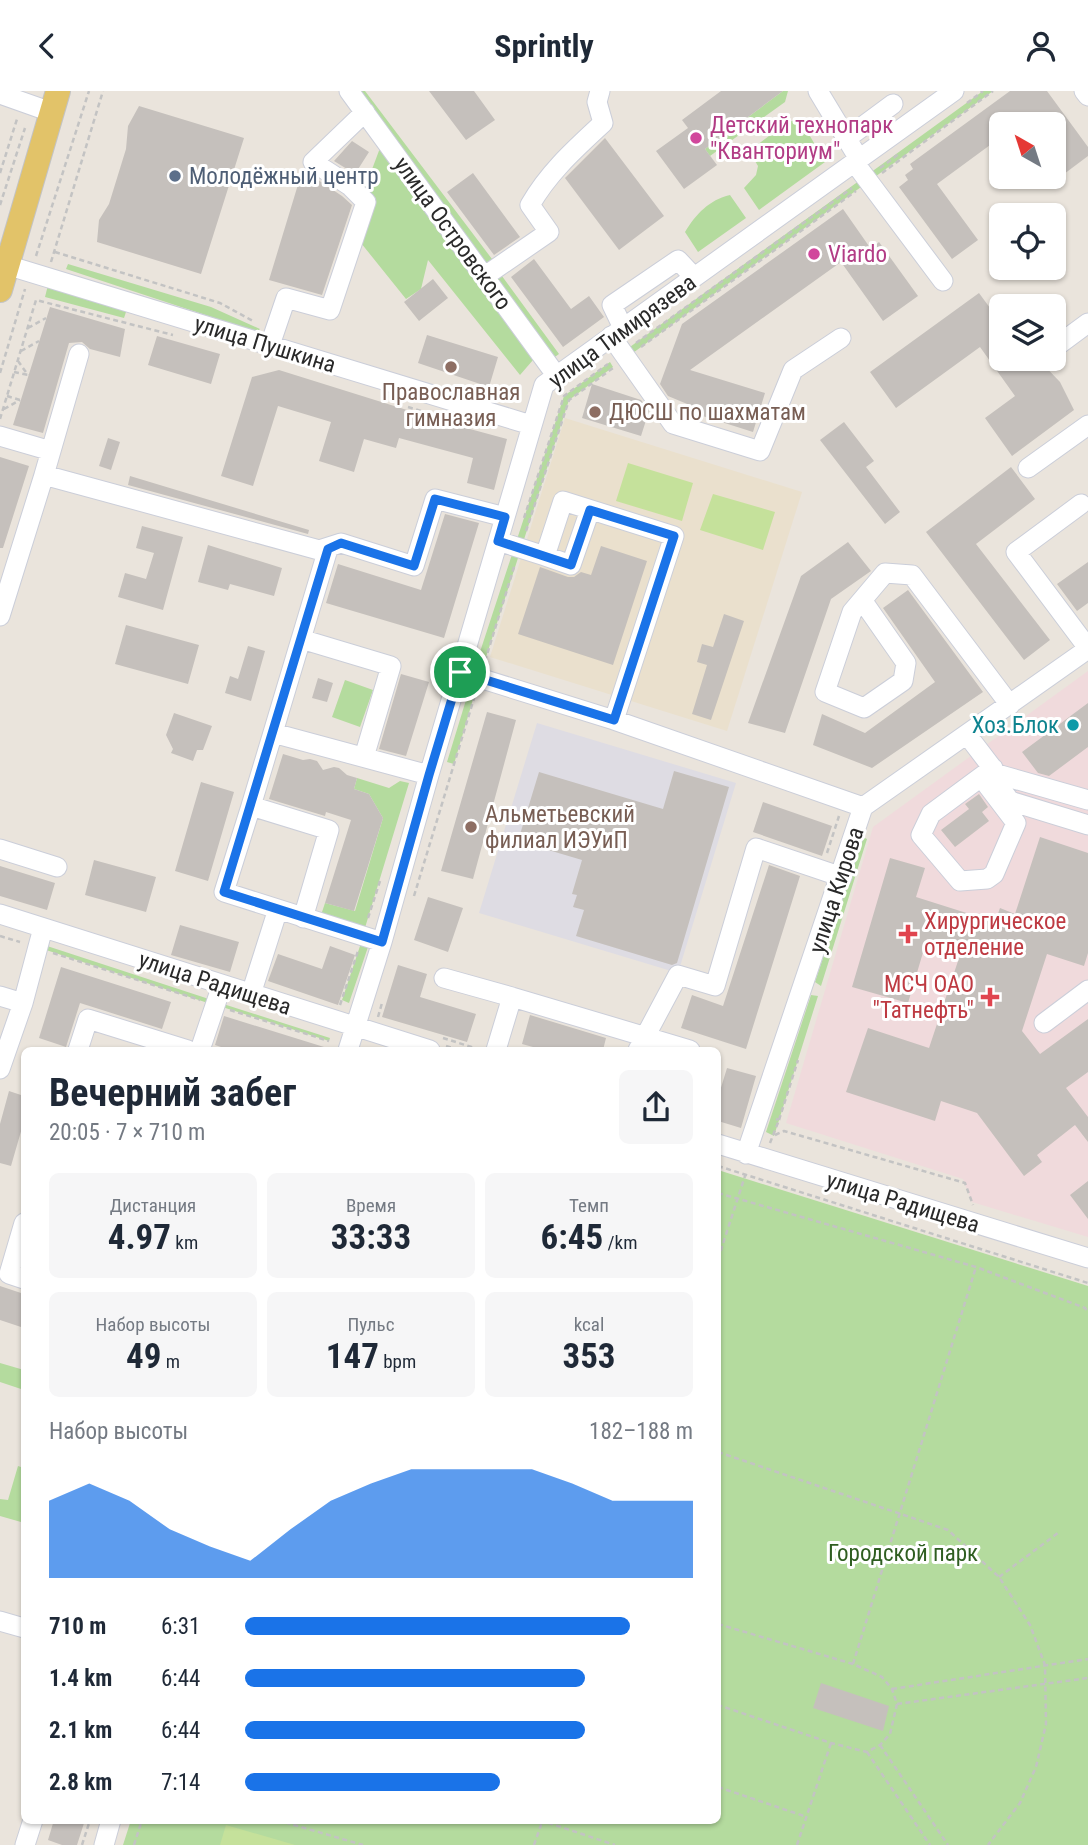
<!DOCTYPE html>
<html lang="ru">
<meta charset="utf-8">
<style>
:root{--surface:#fff;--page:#f6f6f7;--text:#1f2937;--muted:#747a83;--accent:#1a73e8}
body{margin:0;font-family:"Roboto Condensed",sans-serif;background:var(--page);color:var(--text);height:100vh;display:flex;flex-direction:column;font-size:26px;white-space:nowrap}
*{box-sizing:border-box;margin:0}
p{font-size:23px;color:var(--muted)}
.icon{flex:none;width:38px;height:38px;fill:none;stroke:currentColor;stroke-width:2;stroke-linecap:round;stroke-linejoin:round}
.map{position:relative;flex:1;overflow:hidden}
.details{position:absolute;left:21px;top:956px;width:700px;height:777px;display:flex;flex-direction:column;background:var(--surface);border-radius:10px;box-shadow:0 2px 5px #0004}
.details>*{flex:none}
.needle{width:46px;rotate:321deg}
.fabs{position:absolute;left:989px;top:21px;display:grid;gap:14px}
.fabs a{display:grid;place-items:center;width:77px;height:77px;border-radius:10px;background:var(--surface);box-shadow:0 2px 5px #0004;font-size:35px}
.pin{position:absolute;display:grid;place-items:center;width:60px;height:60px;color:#fff;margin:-30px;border:4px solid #fff;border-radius:50%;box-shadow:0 2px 7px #0007}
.round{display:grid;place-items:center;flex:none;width:74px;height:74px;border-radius:10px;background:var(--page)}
.summary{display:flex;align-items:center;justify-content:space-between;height:119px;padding:0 28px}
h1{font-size:38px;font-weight:700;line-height:52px}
.metrics{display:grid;grid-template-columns:repeat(3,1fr);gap:10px;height:119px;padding:7px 28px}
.metrics div{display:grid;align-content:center;border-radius:10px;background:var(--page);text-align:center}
.metrics b{font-size:35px;font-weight:700}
.metrics small{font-size:19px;font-weight:400}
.metrics p{font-size:19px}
.chart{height:196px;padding:14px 28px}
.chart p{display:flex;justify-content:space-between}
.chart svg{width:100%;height:126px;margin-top:7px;fill:var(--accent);opacity:.7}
ul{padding:0 28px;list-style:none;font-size:23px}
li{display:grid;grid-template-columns:112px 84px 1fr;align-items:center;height:52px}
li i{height:18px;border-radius:9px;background:var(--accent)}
header{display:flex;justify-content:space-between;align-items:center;height:91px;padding:0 28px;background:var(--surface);font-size:32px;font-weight:700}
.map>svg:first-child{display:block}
.industrial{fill:#dedce3}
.education{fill:#eae0cd}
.medical{fill:#f0dadc}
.green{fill:#b4db9e}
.pitch{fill:#c5e19b}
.building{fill:#c5c0bc}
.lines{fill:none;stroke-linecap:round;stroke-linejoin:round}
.minor-casing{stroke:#cbced9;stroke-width:21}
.major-casing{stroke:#c3c3c3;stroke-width:26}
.path{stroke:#c3c3c3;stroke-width:2.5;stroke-dasharray:5 3.5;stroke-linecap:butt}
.minor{stroke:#fff;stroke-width:19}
.major{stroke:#e2c369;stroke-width:24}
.route-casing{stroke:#fff;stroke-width:14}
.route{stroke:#1a73e8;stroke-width:9}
.hotel-dot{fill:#d1479c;stroke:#fff;stroke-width:2.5}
.service-dot{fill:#5c6f8a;stroke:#fff;stroke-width:2.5}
.education-dot{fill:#8d6e63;stroke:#fff;stroke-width:2.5}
.culture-dot{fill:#0f9aa8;stroke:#fff;stroke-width:2.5}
.health-dot{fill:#e0444e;stroke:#fff;stroke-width:2.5}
.labels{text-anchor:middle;stroke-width:6;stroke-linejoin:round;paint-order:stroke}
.hotel-label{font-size:23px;fill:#b23c85;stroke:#fff;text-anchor:start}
.service-label{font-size:23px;fill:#4e5e75;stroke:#fff;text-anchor:start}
.street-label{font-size:23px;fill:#292929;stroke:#fff}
.education-label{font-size:23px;fill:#785e54;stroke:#fff;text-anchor:start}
.culture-label{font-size:23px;fill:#0d838f;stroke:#fff;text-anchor:end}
.health-label{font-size:23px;fill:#be3a42;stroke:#fff;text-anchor:start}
.park-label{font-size:23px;fill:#2f5e21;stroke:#fff}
</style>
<header><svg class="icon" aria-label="back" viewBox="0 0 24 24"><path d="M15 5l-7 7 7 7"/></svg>Sprintly<svg class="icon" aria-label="person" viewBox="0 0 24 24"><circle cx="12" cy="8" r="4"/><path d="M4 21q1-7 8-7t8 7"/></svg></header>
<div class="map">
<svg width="1088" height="1754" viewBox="0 0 1088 1754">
<rect width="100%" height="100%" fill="#eae4dc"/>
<path class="industrial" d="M537,632L736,692L678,882L479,822Z"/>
<path class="education" d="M565,327L802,401L727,640L490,566Z"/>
<path class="medical" d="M1088,580V1146L972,1111L963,1088L786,1032L873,736Z"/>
<path class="green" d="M355,0H365L495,172L487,178Z
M783,0H788L785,11L710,65L705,58Z
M983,0H993L626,267L623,261Z
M795,29L803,33L825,71L759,119L744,97L756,84L758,75L749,60L786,32Z
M380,57L533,269L520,284L428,169L421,198L406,208L361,152L365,97Z
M730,104L746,127L698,161L685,141C696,123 709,109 730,104Z
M68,173L211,216L260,238L257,241L66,178Z
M499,181L559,263L552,268L492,186Z
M48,194L127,218L124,227L45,206Z
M610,271L613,276L569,309L486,566L479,564L564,305Z
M345,589L373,599L360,636L332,626Z
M470,596L476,598L454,673L447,671Z
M357,687L389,697L400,690L409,692L364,840L320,827L325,812L355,820L383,727L369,703L354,698Z
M863,746L867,748L821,895L815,891Z
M362,849L368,856L349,912L342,909Z
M41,853L215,910L214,914L40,857Z
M811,904L818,905L774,1045L766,1041Z
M217,911L330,947L329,950L216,914Z
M718,1079L1088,1195V1754H123L131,1729H718Z
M0,1272L24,1279V1299L0,1291Z
M18,1375L24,1377V1419L21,1431L0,1425V1408L8,1409Z"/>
<path class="pitch" d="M628,372L693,392L682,430L616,410Z
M713,403L775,421L763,459L700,439Z
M226,1734L295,1754H220Z"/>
<path class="building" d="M429,0H474L495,29L466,49Z
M721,0H783L705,58L717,74L684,98L656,60L688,37L682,29Z
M1010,0H1047L1088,56V65L1064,83L1054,69V33H1001V46L937,93L978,149L952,168L899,96L908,89L905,84L913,78L910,73Z
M139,15L244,47L201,183L97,151L99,129L109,113L126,58L128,35Z
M605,47L664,125L619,159L565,87Z
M352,50L369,61L355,83L334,70Z
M473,82L520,146L494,164L447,101Z
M307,85H312L342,105L352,114L322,204L269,189L300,87Z
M843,118L871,158L879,151L918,205L883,230L841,171L690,279L765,302L753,341L690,321L692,315L668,305L660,293L682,233Z
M534,168L571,218L589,205L604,226L563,256L511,186Z
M433,188L448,207L419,230L404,211Z
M979,202L1001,232V268H1038L1060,291L1074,319L1012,365L985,327L1015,305L980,256L896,317L870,281Z
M50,216L125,238L120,266L90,258L82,251L69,252L43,342L13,334Z
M427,244L498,266L489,296L418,272Z
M157,245L220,263L211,293L148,274Z
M279,279L407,319V321L507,348L494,399L467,392L473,367L399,347L396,357L364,348L354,381L319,370L331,331L278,315L253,395L221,385L252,286Z
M592,293L641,309L649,320L641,345L582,327Z
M844,331L874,370L866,376L900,421L885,433L820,349Z
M108,347L120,351L111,379L99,375Z
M0,366L29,375L3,457H0Z
M1011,376L1035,408L976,453L1050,549L1024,569L926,441Z
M130,385L309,439L308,443L128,394Z
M445,423L479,432L444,547L326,512L338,473L421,499Z
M142,435L183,446L163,519L118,506L125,482L146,488L154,462L136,457Z
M848,451L871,480L831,508L785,642L748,632L801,485Z
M208,454L282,477L274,505L230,493L228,499L198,491Z
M601,455L647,470L613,574L518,543L540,476L568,486H574L581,481L591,484Z
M1088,471V512L1077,520L1057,493Z
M908,499L983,601L872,677L813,654L822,623L865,642L935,591L883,517Z
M724,523L744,530L711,629L692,623L707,574L697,571L702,553L713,556Z
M126,534L199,554L188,593L115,573Z
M248,555L265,560L251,610L225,602L230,585L238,588Z
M401,583L429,591L406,665L379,658Z
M318,587L333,592L327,611L312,607Z
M1088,612V656L1049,685L1038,682L1022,661Z
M487,621L516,629L473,788L441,780Z
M174,622L212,635L203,659H197L193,670L171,662L173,658L166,644Z
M283,663L303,669L310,668L317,670L323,679L334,676L339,677L347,684L357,687L354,698L369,703L383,727L354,820L325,812L351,729L326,721L325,725L269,708Z
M674,680L729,696L677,872L672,874L576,845L584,819L573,816L577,804L572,803L582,769L518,750L539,681L663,718Z
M201,691L234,701L208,790L175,780Z
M979,703L988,716L982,721L989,730L955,756L941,739L969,718L965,713Z
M763,711L832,735L822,765L753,741Z
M1040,746L1088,762V862L1084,875L1047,863L1022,940L1040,963L1088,928V981L1066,997L1088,1026V1051L1075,1034L1037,1064L1042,1071L1024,1085L977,1022L941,1010L935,1030L846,1001L868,937L929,957L962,858L927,848L908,912L852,896L890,767L925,777L916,806L995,831L1000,817L1015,823Z
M94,769L156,786L146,821L85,804Z
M769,774L800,785L746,958L681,937L692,904L723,915Z
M0,775L55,792L47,819L0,805Z
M428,806L463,817L448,861L414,849Z
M180,834L239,851L230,881L171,864Z
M330,855L355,864L338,914L268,890L278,863L322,878Z
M398,874L427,883L420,906L476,923L467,951L382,926Z
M61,876L171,911L162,938L80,912L66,956L39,947Z
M530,924L606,947L603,959H544L522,953Z
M224,925L324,956V959H230L215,954Z
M727,977L756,985L741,1037L718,1030V999L720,1000Z
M9,1000L24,1005V1030L11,1075L0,1072V1033Z
M1088,1090V1128L1070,1104Z
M0,1195L24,1203V1237L0,1229Z
M821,1592L889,1615L883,1640L813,1617Z
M54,1729H85L77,1754H62L48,1749Z"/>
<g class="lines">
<defs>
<path id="minor" d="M349,0L556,284
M818,0L859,68
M1084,0L1088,5
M0,3L51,21
M847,47L893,13
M854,71L943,190
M0,172L531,334
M485,185L549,141L530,114C549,81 575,58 603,32L597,11L600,0
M623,237L612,214L678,169L694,186
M611,245L673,333L760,360L793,279L841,247
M270,254L286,207L330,219L366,111L350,95L313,71L365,21
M1054,257L1088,232
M0,345L51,360
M1028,377L1088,334
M44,384L79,263
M1081,413L1016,461L1088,557
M498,450L545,465L563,410L674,445L614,629
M545,465L571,474L590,419
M862,509L906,572L903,590L864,617L825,601L852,521L885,482L912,484L1010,614
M0,525L44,384L319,459L341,452L414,475L435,408L505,426
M301,548L391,575L364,666
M460,581L614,629L863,716
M273,642L429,684
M968,645L997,683L1088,709
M981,686L1016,732L994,783L987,788L960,790L921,744L931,723L993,677
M1001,698L1010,710L1088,734
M251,715L224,801L382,851
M0,758L57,776
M0,823L430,959
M303,827L329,739L251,715L328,458
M444,887L512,906
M251,903L278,818
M0,905L23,912L43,837
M1044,932L1088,899
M78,959L88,928L188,959
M200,959L222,894
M348,959L382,851L429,684L544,294L954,0
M496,959L512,906L690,959
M638,959L678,884L715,895L756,757L842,786
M0,978L23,912
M718,1053L1088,1167
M746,1063L863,716L1088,558
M24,1132L9,1183L24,1188
M0,1530L24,1537
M25,1754L33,1729
M104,1754L111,1729"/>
<path id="major" d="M0,199L58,0"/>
</defs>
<use href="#minor" class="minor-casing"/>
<use href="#major" class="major-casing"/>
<path class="path" d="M967,12L983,0
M880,77L900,62
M0,82L17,28
M882,82L993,0
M0,114L25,37
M55,161L220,212L253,230
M36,165L89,0
M51,171L103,0
M28,237L46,227
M636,252L852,97
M641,256L856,100
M21,260L39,250
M18,270L28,284
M14,281L28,284
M0,282L25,198
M7,305L20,309
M408,316L448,328
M4,318L20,309
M0,328L36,209L173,244
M524,427L564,305L608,273
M526,440L569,309L613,277
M485,570L515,473
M827,762L839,725
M414,805L475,604
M368,827L380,790
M0,845L20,851
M53,862L200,909
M340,914L358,860
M230,919L329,950
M378,926L382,912
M443,947L481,959
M446,955L459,959
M779,1029L798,969
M775,1044L784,1040L965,1092L973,1114
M770,1052L779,1029L776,1028
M718,1075L1088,1192
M718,1102L976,1176L1085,1217L1088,1221
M718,1168L745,1085
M718,1361L948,1439L999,1486L1030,1534L1045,1574L1046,1633L1036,1676L1020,1712L988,1754
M999,1486L1058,1442
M718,1533L853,1573L882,1586L892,1598L897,1613L890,1643L880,1654L867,1661L831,1652L718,1614
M853,1573L976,1176
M892,1598L1088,1568
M897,1613L1088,1587
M880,1654L948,1754
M867,1661L930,1754
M718,1682V1692
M718,1696L804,1725
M277,1729L363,1754
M540,1729L615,1754
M82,1754L90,1729
M134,1754L142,1729
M534,1754L542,1731
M797,1754L831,1652"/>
<use href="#minor" class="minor"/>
<use href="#major" class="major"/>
</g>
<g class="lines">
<defs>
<path id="route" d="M435,408L505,426L498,450L571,474L590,419L674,445L614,629L460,581L429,684L382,851L224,801L328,458L341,452L414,475Z"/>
</defs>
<use href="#route" class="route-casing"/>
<use href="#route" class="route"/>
</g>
<g class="hotel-dot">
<circle cx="696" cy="47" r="7"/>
<circle cx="814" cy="163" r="7"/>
</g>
<circle class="service-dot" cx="175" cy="85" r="7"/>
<g class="education-dot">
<circle cx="451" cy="276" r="7"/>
<circle cx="595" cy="321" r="7"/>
<circle cx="471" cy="736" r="7"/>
</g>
<circle class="culture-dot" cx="1073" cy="634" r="7"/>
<g class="health-dot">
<path d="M904.5 832.5h7v7h7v7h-7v7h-7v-7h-7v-7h7z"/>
<path d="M986.5 895.5h7v7h7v7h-7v7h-7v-7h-7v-7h7z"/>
</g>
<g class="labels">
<g class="hotel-label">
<text x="710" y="42">Детский технопарк<tspan x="710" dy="26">"Кванториум"</tspan></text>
<text x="828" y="171">Viardo</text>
</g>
<g class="service-label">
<text x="189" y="93">Молодёжный центр</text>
</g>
<g class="street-label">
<text transform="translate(453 142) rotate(54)" y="8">улица Островского</text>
<text transform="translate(622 240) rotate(-36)" y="8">улица Тимирязева</text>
<text transform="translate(265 253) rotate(17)" y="8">улица Пушкина</text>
<text transform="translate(836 799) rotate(-72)" y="8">улица Кирова</text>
<text transform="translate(215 892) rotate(18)" y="8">улица Радищева</text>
<text transform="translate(903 1111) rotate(17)" y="8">улица Радищева</text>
</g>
<g class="education-label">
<text x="451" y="309" text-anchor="middle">Православная<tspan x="451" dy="26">гимназия</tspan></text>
<text x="609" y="329">ДЮСШ по шахматам</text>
<text x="485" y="731">Альметьевский<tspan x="485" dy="26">филиал ИЭУиП</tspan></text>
</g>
<g class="culture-label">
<text x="1059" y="642">Хоз.Блок</text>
</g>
<g class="health-label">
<text x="924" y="838">Хирургическое<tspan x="924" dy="26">отделение</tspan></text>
<text x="974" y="901" text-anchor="end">МСЧ ОАО<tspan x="974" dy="26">"Татнефть"</tspan></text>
</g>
<g class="park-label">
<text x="903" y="1470">Городской парк</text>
</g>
</g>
</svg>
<div class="fabs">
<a><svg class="needle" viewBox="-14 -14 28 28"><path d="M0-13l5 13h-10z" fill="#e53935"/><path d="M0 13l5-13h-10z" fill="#747a83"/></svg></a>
<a><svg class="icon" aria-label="locate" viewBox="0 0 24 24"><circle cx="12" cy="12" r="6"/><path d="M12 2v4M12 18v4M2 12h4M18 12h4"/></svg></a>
<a><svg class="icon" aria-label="layers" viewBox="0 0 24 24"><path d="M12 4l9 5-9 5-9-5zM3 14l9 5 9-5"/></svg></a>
</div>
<div class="pin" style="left:460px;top:581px;background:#1e9e55"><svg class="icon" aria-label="arrive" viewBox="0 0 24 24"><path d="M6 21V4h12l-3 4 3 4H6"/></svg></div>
<section class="details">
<div class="summary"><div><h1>Вечерний забег</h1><p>20:05 · 7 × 710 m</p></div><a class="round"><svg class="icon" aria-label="share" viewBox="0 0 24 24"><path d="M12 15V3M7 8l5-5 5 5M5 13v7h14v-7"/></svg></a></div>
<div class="metrics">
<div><p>Дистанция</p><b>4.97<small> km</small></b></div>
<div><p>Время</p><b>33:33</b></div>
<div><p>Темп</p><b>6:45<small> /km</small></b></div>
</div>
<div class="metrics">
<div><p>Набор высоты</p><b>49<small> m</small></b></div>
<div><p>Пульс</p><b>147<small> bpm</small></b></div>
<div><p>kcal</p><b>353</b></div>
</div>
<div class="chart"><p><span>Набор высоты</span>182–188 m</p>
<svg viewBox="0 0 160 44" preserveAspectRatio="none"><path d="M0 44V17L10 11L20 17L30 27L40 33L50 38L60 27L70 17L80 11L90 6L100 6L110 6L120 6L130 11L140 17L150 17L160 17V44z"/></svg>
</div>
<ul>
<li><b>710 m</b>6:31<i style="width:86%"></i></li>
<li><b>1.4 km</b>6:44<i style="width:76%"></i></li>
<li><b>2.1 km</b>6:44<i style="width:76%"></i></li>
<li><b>2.8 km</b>7:14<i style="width:57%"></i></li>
</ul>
</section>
</div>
